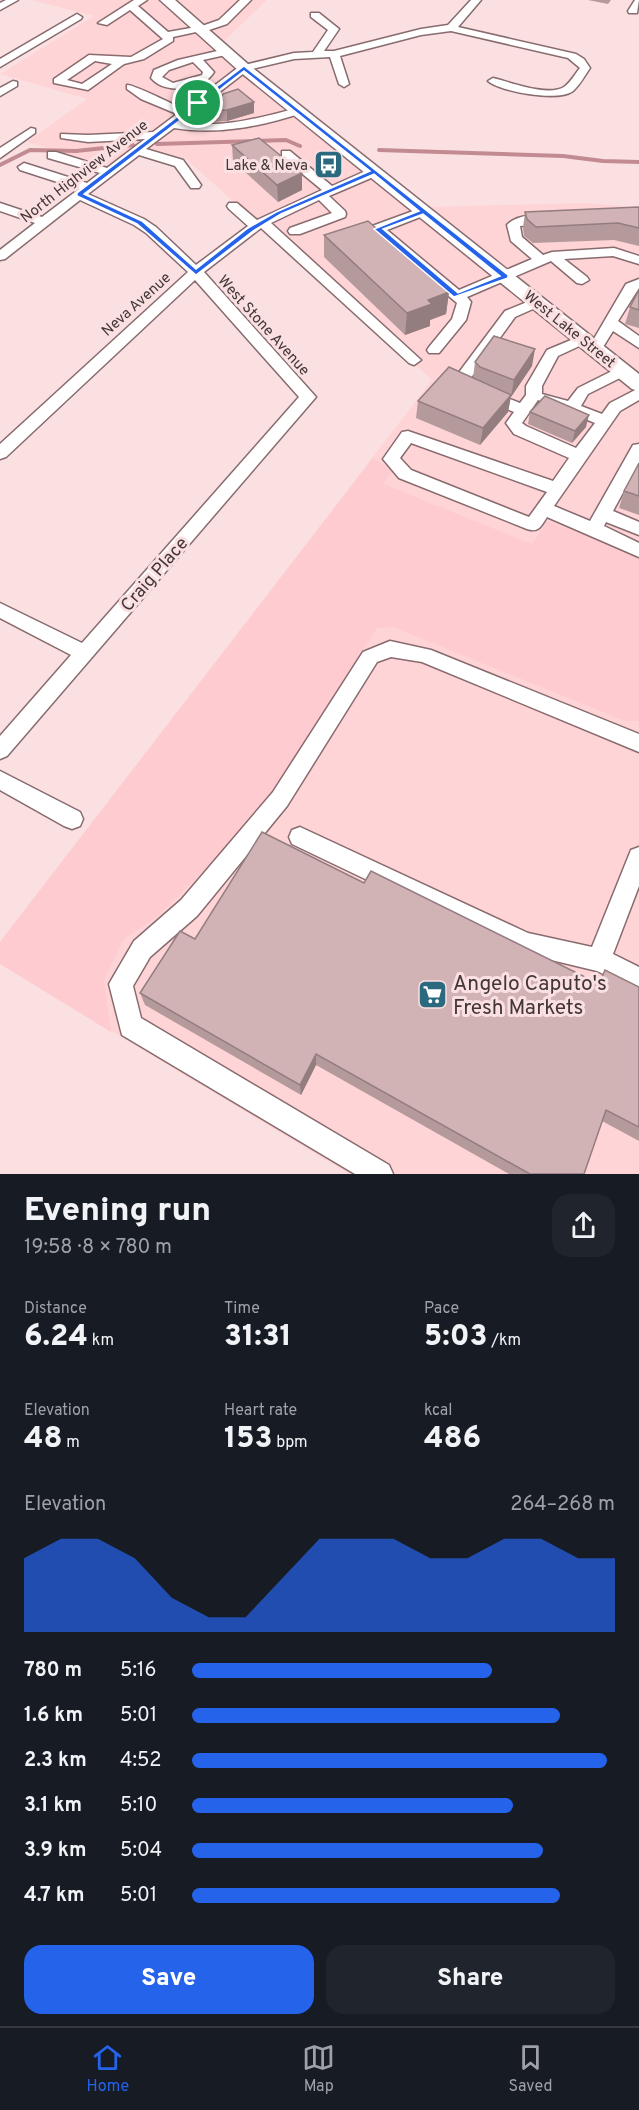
<!DOCTYPE html>
<meta charset="utf-8">
<style>
:root{--surface:#171b24;--page:#20242c;--text:#f1f3f6;--muted:#9ea1a6;--line:#363941;--accent:#2563eb}
body{margin:0;font-family:Overpass,sans-serif;background:var(--page);color:var(--text);height:100vh;display:flex;flex-direction:column;font-size:22px;white-space:nowrap}
*{box-sizing:border-box;margin:0}
p{font-size:20px;color:var(--muted)}
.icon{flex:none;width:33px;height:33px;fill:none;stroke:currentColor;stroke-width:2;stroke-linecap:round;stroke-linejoin:round}
.map{position:relative;height:1174px;overflow:hidden}
.sheet{display:flex;flex-direction:column;background:var(--surface);flex:1}
.sheet>*{flex:none}
.pin{position:absolute;display:grid;place-items:center;width:51px;height:51px;color:#fff;margin:-26px;border:3px solid #fff;border-radius:50%;box-shadow:0 2px 6px #0007}
.round{display:grid;place-items:center;flex:none;width:63px;height:63px;border-radius:18px;background:var(--page)}
.summary{display:flex;align-items:center;justify-content:space-between;height:102px;padding:0 24px}
h1{font-size:33px;font-weight:800;line-height:45px}
.figures{display:grid;grid-template-columns:repeat(3,1fr);gap:9px;height:102px;padding:6px 24px}
.figures div{display:grid;align-content:center}
.figures b{font-size:30px;font-weight:800}
.figures small{font-size:16px;font-weight:400}
.figures p{font-size:16px}
.chart{height:168px;padding:12px 24px}
.chart p{display:flex;justify-content:space-between}
.chart svg{width:100%;height:108px;margin-top:6px;fill:var(--accent);opacity:.7}
.cta{display:flex;gap:12px;margin-top:auto;padding:12px 24px}
.cta a{flex:1;height:69px;border-radius:18px;background:var(--accent);color:#fff;font-size:24px;font-weight:800;line-height:69px;text-align:center}
.cta a+a{background:var(--page);color:var(--text)}
ul{padding:0 24px;list-style:none;font-size:20px}
li{display:grid;grid-template-columns:96px 72px 1fr;align-items:center;height:45px}
li i{height:15px;border-radius:8px;background:var(--accent)}
.dock{display:flex;justify-content:space-around;align-items:center;height:84px;border-top:2px solid var(--line);background:var(--surface);font-size:16px;color:var(--muted)}
.dock a{display:grid;justify-items:center;gap:3px}
.dock .on{color:var(--accent)}
.map>svg:first-child{display:block}
.built{fill:#fed4d7}
.green{fill:#fecbd0}
.lines{fill:none;stroke-linecap:round;stroke-linejoin:round}
.stream{stroke:#c28b91;stroke-width:4}
.minor-casing{stroke:#886b6e;stroke-width:3}
.major-casing{stroke:#886b6e;stroke-width:3}
.minor{fill:#fff;fill-rule:evenodd}
.major{fill:#fff;fill-rule:evenodd}
.wall{fill:#b59a9c}
.shaded-wall{fill:#937d7f}
.building{fill:#d2b3b5;stroke:#937d7f;stroke-width:1.5}
.route{fill:#2563eb;stroke:#fff;stroke-width:1.5;fill-rule:evenodd}
.labels{text-anchor:middle;stroke-width:6;stroke-linejoin:round;paint-order:stroke}
.far-poi-label{font-size:15px;fill:#433637;stroke:#fbe0e2;text-anchor:end}
.far-street-label{font-size:15px;fill:#433637;stroke:#fbe0e2}
.street-label{font-size:18px;fill:#433637;stroke:#fbe0e2}
.near-poi-label{font-size:21px;fill:#433637;stroke:#fbe0e2;text-anchor:start}
</style>
<div class="map">
<svg width="639" height="1174" viewBox="0 0 639 1174">
<rect width="100%" height="100%" fill="#fbe0e2"/>
<path class="built" d="M31,0H163L240,68L110,167L27,142L87,99L0,74L94,16Z
M172,0H267L221,44Z
M244,71L639,390V1174H349L0,964V942L432,380L186,159L146,147Z
M583,203L639,207V376L427,207Z"/>
<path class="green" d="M373,458L393,470L383,484L532,544L547,521L639,555V721H625L393,627L377,628L255,820L158,916L124,939L104,980L111,1032L0,964V942Z"/>
<g class="lines">
<path class="stream" d="M157,144L286,140L300,146
M379,150L563,156L603,161L639,162
M0,165L30,150L76,151L133,145"/>
<defs>
<path id="minor" d="M6,0H18L0,10V3Z
M134,0H147L138,6L168,32L202,26L219,20L240,0H251L227,24L200,33L196,32L173,37V41L144,59L124,64L88,90L54,83V79L89,55L131,57L163,39L130,10L107,25L98,23ZM95,61L112,64L82,84L67,80Z
M471,0H481L458,27L576,54L584,59L590,68C585,75 580,85 573,91C558,102 501,92 488,81L493,78C510,82 548,97 564,87C571,82 575,74 580,68L568,58L451,31L421,35L340,56L349,84L344,87L339,84L330,57L294,59L248,70L181,122C223,129 258,118 298,108L304,111L302,113C258,127 219,135 174,128L146,149L183,160L201,185L199,188H191L175,166L139,155L88,194L144,219L156,227L196,265L248,226L229,209L227,206L229,203H237L257,220L322,190L282,157V151H290L332,186L370,169H378V175L329,196L345,211L346,214L345,217L300,234H290L288,231L290,228L332,213L319,200L271,223L421,360L414,365L409,363L261,228L204,272L316,397L7,756L0,759V736L71,655L0,618V603L82,643L299,397L195,280L6,457L0,459V444L188,272L146,233L134,225L80,200L5,259L0,260V250L35,223L0,211V203L42,217L79,189L20,170L18,167L24,163L87,183L100,173L48,158V152H56L107,168L145,139L88,142L61,138V134L88,135L153,132L177,114L141,99L127,89V85C133,84 174,105 184,109L240,66L294,53L313,52L328,30L311,17V13H319L339,29L324,51H334L421,29L448,25Z
M635,0H639L637,13H629L628,11Z
M77,14L82,17L81,19L0,67V59Z
M226,49L231,52L230,54L203,60L214,72C203,91 165,95 151,78L154,70L178,60ZM193,62L203,72L202,75L173,83L162,77L169,70Z
M13,81L17,82V86L0,96V88Z
M31,128L35,129V133L0,158V148Z
M424,207L430,211L428,214L387,230L459,290L532,259L511,241L507,225C515,215 543,211 553,220L547,224L520,226L522,237L543,255L552,252L614,248L639,256V264L613,256L564,259L587,277L589,280L582,284L577,283L551,261L467,297L471,302L466,320L439,353H429L427,350L429,347L452,319L457,303L376,234L369,236L362,232L364,229Z
M639,279V288L618,321L639,336V348L613,331L600,352H590L588,349L626,284Z
M537,298L544,302L542,305L515,317L470,379L476,386L520,403L526,395V386L547,350L583,335L588,336L590,339L588,342L558,356L542,386V394L568,401L578,388L618,368H628L630,371L628,374L588,394L581,406L602,414L610,403L639,388V400L620,411L554,506L590,521L633,445L639,444V463L613,511L639,522V535L606,522L604,526L639,543V557L547,517C541,526 539,533 527,529L399,478L383,459L402,432L408,431L553,481L569,458L514,434L506,423L514,412L466,392L454,379L505,311ZM538,400L595,423L576,448L526,426L522,423ZM411,443L547,492L529,517L411,470L400,458Z
M390,641L431,650L639,734V752L422,662L391,657L377,662L287,806L197,916L150,957L133,986L141,1018L389,1165L393,1174H355L122,1035L109,984L134,941L181,900L273,792L363,652Z
M0,771L80,812L83,819L80,826L72,829L64,826L0,790Z
M300,827L528,933L592,947L631,850L639,847V886L613,954L639,967V991L597,971L518,952L292,844L289,837L292,830Z"/>
<path id="major" d="M160,0H175L249,65L639,374V391L632,389L239,71Z"/>
</defs>
<use href="#minor" class="minor-casing"/>
<use href="#major" class="major-casing"/>
<use href="#minor" class="minor"/>
<use href="#major" class="major"/>
</g>
<path class="wall" d="M588,0H611L608,4Z
M223,94L254,113L227,121L212,122V111Z
M232,145L302,190L278,202L233,161Z
M639,207V246L614,240L533,243L524,236L523,228L525,212Z
M324,235L449,292L446,314L430,320V326L405,335L324,257Z
M639,290V328L625,324L630,307Z
M475,362L532,366L511,397L508,412L480,445L416,418L418,401L473,378Z
M530,412L586,427L572,443L528,424Z
M639,463V515L619,508L624,491Z
M364,883L598,983L605,970L639,987V1141L602,1121L584,1174H509L316,1065L301,1095L145,1005L140,993L195,939Z"/>
<path class="shaded-wall" d="M254,102V113L227,121V110Z
M302,173V190L278,202L277,185Z
M449,292L446,314L430,320V326L405,335L407,313L428,300Z
M535,349L532,366L511,397L514,380Z
M511,395L508,412L480,445L483,428Z
M589,415L586,427L572,443L575,431Z
M316,1054V1065L301,1095L300,1085Z"/>
<path class="building" d="M238,89L254,102L227,110L212,111L223,94Z
M259,138L302,173L277,185L232,145Z
M639,207V228L618,223L536,227L527,219L525,212Z
M368,221L449,292L428,300L432,304L407,313L324,235Z
M639,290V310L630,307Z
M494,336L535,349L514,380L480,367L475,362Z
M449,367L511,395L483,428L418,401Z
M545,396L589,415L575,431L530,412Z
M639,463V496L624,491Z
M262,832L364,883L371,871L599,984L605,970L639,987V1127L606,1110L584,1174H530L316,1054L300,1085L140,993L180,931L195,939Z"/>
<path class="route" d="M244,66L508,275V278L454,297L374,229L419,211L374,174L281,214L253,231L196,275L137,224L77,196V193ZM244,71L370,171L276,212L248,228L196,269L142,221L84,194ZM423,214L500,276L458,293L383,229Z"/>
<defs>
<symbol id="bus-square" viewBox="-11 -11 22 22"><rect x="-9" y="-9" width="18" height="18" rx="4" fill="#2a697e" stroke="#fbe0e2"/><path d="M-5-6H5V4H4V6H2V4H-2V6H-4V4H-5ZM-3.5-4V0h7V-4ZM-3.5 1.2v1.5H-2V1.2ZM2 1.2v1.5H3.5V1.2Z" fill="#fff"/></symbol>
<symbol id="supermarket-square" viewBox="-11 -11 22 22"><rect x="-9" y="-9" width="18" height="18" rx="4" fill="#2a697e" stroke="#fbe0e2"/><path d="M-6-5.5h2.5l.6 2H6L4.5 2H-2.5L-4.4-4H-6ZM-1.5 3.2a1.3 1.3 0 1 0 .1 0ZM3 3.2a1.3 1.3 0 1 0 .1 0Z" fill="#fff"/></symbol>
</defs>
<g fill-rule="evenodd">
<use href="#bus-square" x="312" y="148" width="33" height="33"/>
<use href="#supermarket-square" x="416" y="978" width="33" height="33"/>
</g>
<g class="labels">
<g class="far-poi-label">
<text x="308" y="170">Lake &amp; Neva</text>
</g>
<g class="far-street-label">
<text transform="translate(84 171) rotate(-38)" y="5">North Highview Avenue</text>
<text transform="translate(136 304) rotate(-42)" y="5">Neva Avenue</text>
<text transform="translate(264 325) rotate(48)" y="5">West Stone Avenue</text>
<text transform="translate(570 329) rotate(39)" y="5">West Lake Street</text>
</g>
<g class="street-label">
<text transform="translate(154 574) rotate(-49)" y="6">Craig Place</text>
</g>
<g class="near-poi-label">
<text x="453" y="990">Angelo Caputo's<tspan x="453" dy="24">Fresh Markets</tspan></text>
</g>
</g>
</svg>
<div class="pin" style="left:198px;top:103px;background:#1e9e55"><svg class="icon" aria-label="arrive" viewBox="0 0 24 24"><path d="M6 21V4h12l-3 4 3 4H6"/></svg></div>
</div>
<section class="sheet">
<div class="summary"><div><h1>Evening run</h1><p>19:58 · 8 × 780 m</p></div><a class="round"><svg class="icon" aria-label="share" viewBox="0 0 24 24"><path d="M12 15V3M7 8l5-5 5 5M5 13v7h14v-7"/></svg></a></div>
<div class="figures">
<div><p>Distance</p><b>6.24<small> km</small></b></div>
<div><p>Time</p><b>31:31</b></div>
<div><p>Pace</p><b>5:03<small> /km</small></b></div>
</div>
<div class="figures">
<div><p>Elevation</p><b>48<small> m</small></b></div>
<div><p>Heart rate</p><b>153<small> bpm</small></b></div>
<div><p>kcal</p><b>486</b></div>
</div>
<div class="chart"><p><span>Elevation</span>264–268 m</p>
<svg viewBox="0 0 160 44" preserveAspectRatio="none"><path d="M0 44V14L10 6L20 6L30 14L40 30L50 38L60 38L70 22L80 6L90 6L100 6L110 14L120 14L130 6L140 6L150 14L160 14V44z"/></svg>
</div>
<ul>
<li><b>780 m</b>5:16<i style="width:71%"></i></li>
<li><b>1.6 km</b>5:01<i style="width:87%"></i></li>
<li><b>2.3 km</b>4:52<i style="width:98%"></i></li>
<li><b>3.1 km</b>5:10<i style="width:76%"></i></li>
<li><b>3.9 km</b>5:04<i style="width:83%"></i></li>
<li><b>4.7 km</b>5:01<i style="width:87%"></i></li>
</ul>
<div class="cta"><a>Save</a><a>Share</a></div>
</section>
<nav class="dock">
<a class="on"><svg class="icon" aria-label="home" viewBox="0 0 24 24"><path d="M3 11l9-7 9 7M6 9v11h12V9"/></svg>Home</a>
<a><svg class="icon" aria-label="map" viewBox="0 0 24 24"><path d="M3 6l6-2 6 2 6-2v14l-6 2-6-2-6 2zM9 4v14M15 6v14"/></svg>Map</a>
<a><svg class="icon" aria-label="saved" viewBox="0 0 24 24"><path d="M7 4h10v16l-5-4-5 4z"/></svg>Saved</a>
</nav>
